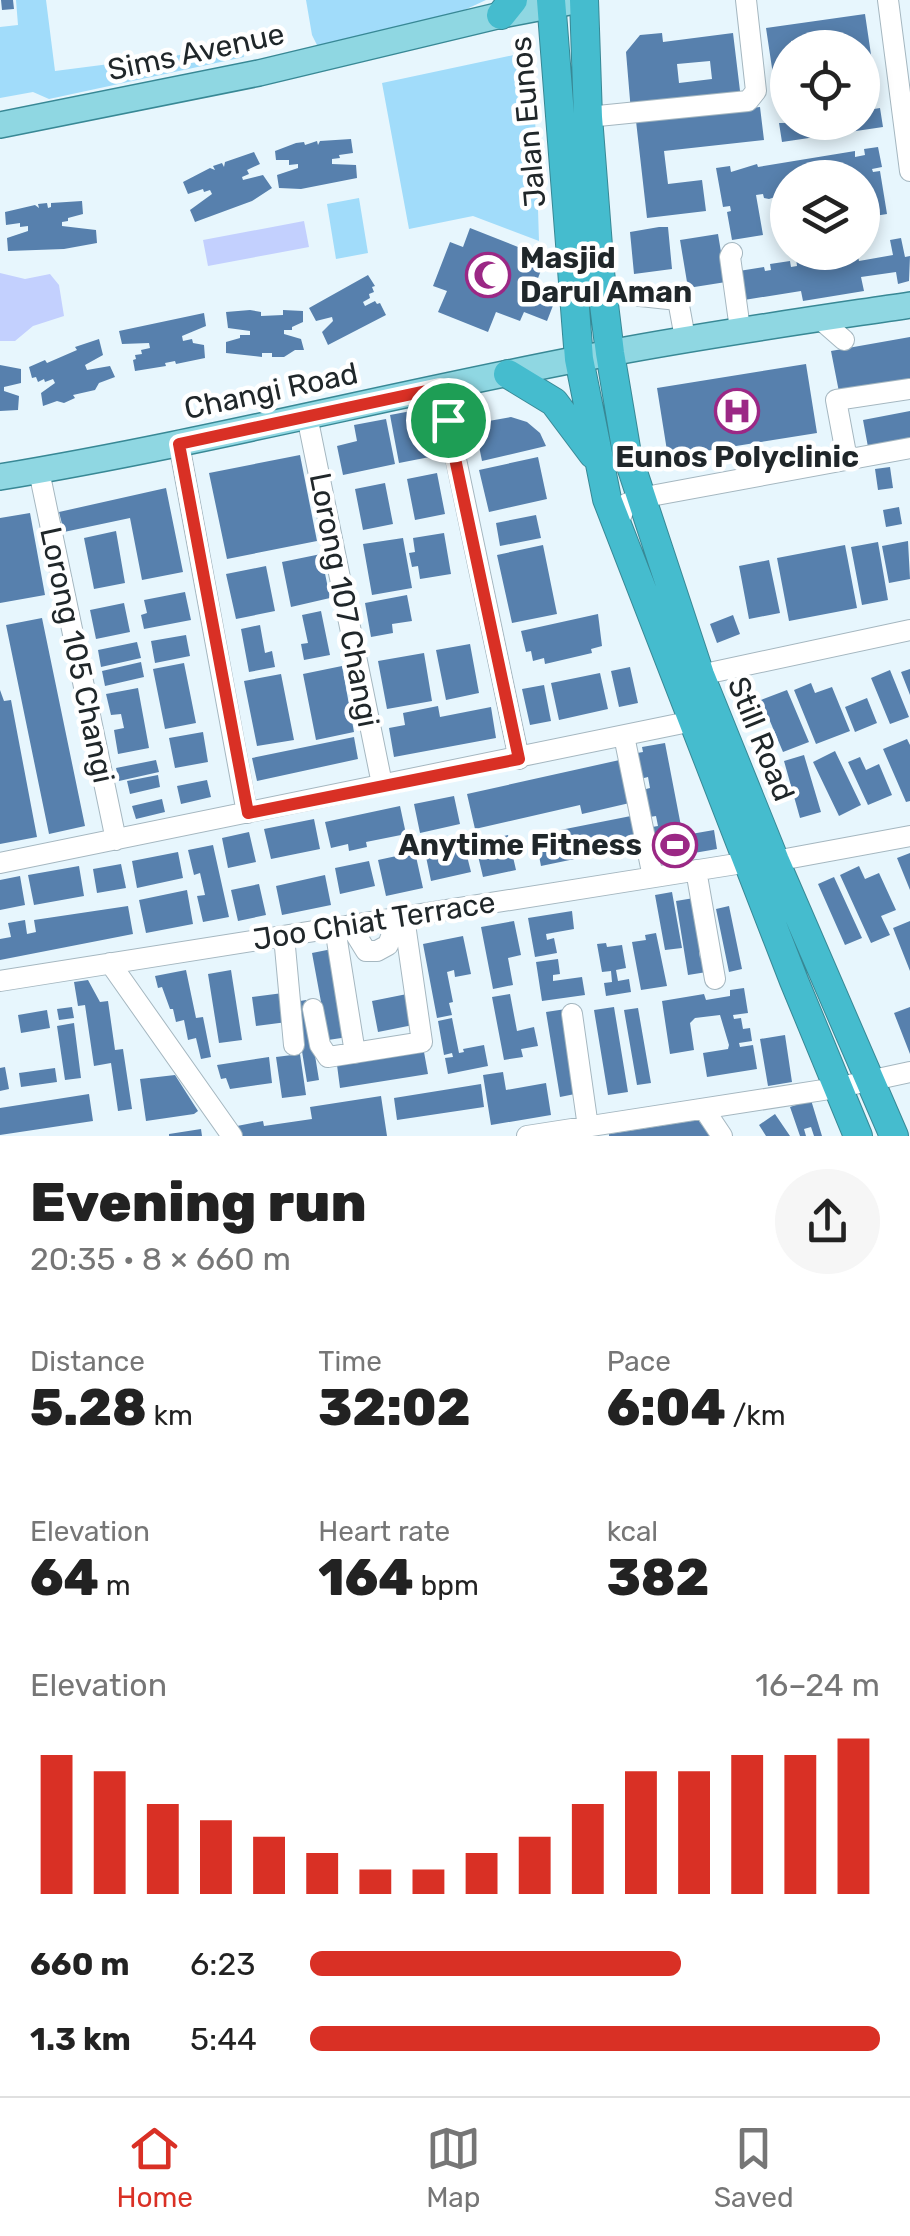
<!DOCTYPE html>
<meta charset="utf-8">
<style>
:root{--surface:#fff;--page:#f6f6f6;--text:#222;--muted:#767676;--line:#e0e0e0;--accent:#d93025}
body{margin:0;font-family:Rubik,sans-serif;background:var(--page);color:var(--text);height:100vh;display:flex;flex-direction:column;font-size:38px;white-space:nowrap}
*{box-sizing:border-box;margin:0}
p{font-size:32px;color:var(--muted)}
.icon{flex:none;width:55px;height:55px;fill:none;stroke:currentColor;stroke-width:2;stroke-linecap:round;stroke-linejoin:round}
.map{position:relative;height:1136px;overflow:hidden}
.sheet{display:flex;flex-direction:column;background:var(--surface);flex:1}
.sheet>*{flex:none}
.controls{position:absolute;left:770px;top:30px;display:grid;gap:20px}
.controls a{display:grid;place-items:center;width:110px;height:110px;border-radius:50%;background:var(--surface);box-shadow:0 5px 15px #0003;font-size:50px}
.pin{position:absolute;display:grid;place-items:center;width:85px;height:85px;color:#fff;margin:-42px;border:5px solid #fff;border-radius:50%;box-shadow:0 2px 10px #0007}
.round{display:grid;place-items:center;flex:none;width:105px;height:105px;border-radius:52px;background:var(--page)}
.headline{display:flex;align-items:center;justify-content:space-between;height:170px;padding:0 30px}
h1{font-size:55px;font-weight:800;line-height:75px}
.figures{display:grid;grid-template-columns:repeat(3,1fr);gap:15px;height:170px;padding:10px 30px}
.figures div{display:grid;align-content:center}
.figures b{font-size:50px;font-weight:800}
.figures small{font-size:28px;font-weight:400}
.figures p{font-size:28px}
.chart{height:280px;padding:20px 30px}
.chart p{display:flex;justify-content:space-between}
.chart svg{width:100%;height:180px;margin-top:10px;stroke:var(--accent);stroke-width:6}
ul{padding:0 30px;list-style:none;font-size:32px}
li{display:grid;grid-template-columns:160px 120px 1fr;align-items:center;height:75px}
li i{height:25px;border-radius:12px;background:var(--accent)}
.tabs{display:flex;justify-content:space-around;align-items:center;height:140px;border-top:2px solid var(--line);background:var(--surface);font-size:28px;color:var(--muted)}
.tabs a{display:grid;justify-items:center;gap:5px}
.tabs .current{color:var(--accent)}
.map>svg:first-child{display:block}
.green{fill:#a1dcfa}
.water{fill:#c3d0fe}
.building{fill:#5780ad;fill-rule:evenodd}
.lines{fill:none;stroke-linecap:round;stroke-linejoin:round}
.minor-casing{stroke:#a5b7c0;stroke-width:22}
.major-casing{stroke:#388895;stroke-width:28}
.highway-casing{stroke:#388895;stroke-width:30}
.minor{stroke:#fff;stroke-width:20}
.major{stroke:#8fd7e2;stroke-width:25}
.highway{stroke:#45bcce;stroke-width:28}
.route-casing{stroke:#fff;stroke-width:20}
.route{stroke:#d93025;stroke-width:12}
.labels{text-anchor:middle;stroke-width:9;stroke-linejoin:round;paint-order:stroke}
.street-label{font-size:30px;fill:#20272a;stroke:#fff}
.poi-label{font-size:30px;font-weight:bold;fill:#20272a;stroke:#fff;text-anchor:start}
</style>
<div class="map">
<svg width="910" height="1136" viewBox="0 0 910 1136">
<rect width="100%" height="100%" fill="#e7f6fd"/>
<path class="green" d="M16,0H46L55,71L242,47L244,57L49,99L33,92L0,98V27L18,25Z
M306,0H486L432,25L319,49L312,35Z
M533,51L539,241L473,216L409,229L382,83Z
M359,198L368,253L336,259L327,204Z"/>
<path class="water" d="M304,221L309,247L208,266L203,240Z
M0,273L25,279L50,274L59,285L64,316L33,326L15,341H0Z"/>
<path class="building" d="M1,0H13L14,9L2,10Z
M865,14L877,95L862,97V48H848L846,34L791,41L792,48H788V107L778,108L766,28Z
M662,33L663,42L733,33L741,99L631,112L626,52L640,35ZM710,61L712,79L679,83L677,64Z
M760,107L764,140L664,151L668,184L702,180L706,211L647,218L636,121Z
M880,108L883,127L782,142L779,123L862,122V111Z
M351,139L353,153L339,155L340,158L332,159V164L356,165L357,178L301,189L279,188L277,175L298,168V164L289,165V160H276L275,151L296,143L304,142L305,145L317,141L318,145L320,141Z
M878,147L882,167L872,169L873,172L880,171L887,214L862,218V178H788V193L769,199L764,198L763,194L756,195L763,235L732,240L727,212L731,211L730,206L723,207L716,168L730,166L731,172L757,164L758,167L855,151V157L865,155L864,149Z
M254,152L260,164L247,170L249,174L242,177L243,180L263,175L272,188L252,201L195,222L190,210L212,194L210,190L204,192L203,189L188,194L183,182L210,168L215,170L213,166L222,163L224,167L225,162Z
M82,201L83,214L68,218V221L62,222V226L96,230L97,243L64,249L8,251L7,238L28,231V226L20,227V223L6,225L5,212L35,205L39,208L38,204L47,203L48,208L51,207V203Z
M659,227H668L672,269L634,274L630,232Z
M470,228L523,249L520,256L543,265L532,294L554,303L547,321L524,312L520,321L496,312L488,332L438,312L447,291L433,286L450,242L463,247Z
M718,234L726,282L688,288L680,240Z
M901,238L905,257L910,256L909,281L898,284L896,272L861,277L864,291L803,301L801,291L744,300L739,271L764,267L765,271L771,270L770,264L790,261L791,267L797,266L796,258L829,252H857L859,261L893,255L890,240Z
M368,275L375,286L372,287L374,292L369,294L370,298L363,302L365,306L375,301L377,304L380,303L386,315L328,345L322,332L333,321L332,317L316,321L309,308Z
M250,310L261,312V316L283,315V310L303,311V322L292,327V330H284V334L301,339L304,350H295L284,357H272V353H262V357L226,353V342L240,338V335H250V331L228,328L226,312Z
M204,313L206,326L182,336L183,341L192,339L193,343L204,345L205,358L176,364L175,361L165,363L166,366L135,371L133,360L136,359L135,355L142,354L141,350L150,348L149,343L122,344L119,331Z
M910,337V380L839,392L831,351Z
M99,339L103,355L85,365L87,370L110,366L115,377L99,383L95,390L73,395L75,398L64,403L57,401L43,406L41,393L55,383L53,379L45,382L44,379L38,382L36,377L32,378L29,367L45,360L47,363L77,350L75,347Z
M806,364L817,433L668,457L657,388Z
M0,365L21,369V383L4,387V391L19,396L18,410L0,411Z
M427,408L436,411L445,454L399,463L390,415Z
M910,411V440L868,447L863,420Z
M511,417L527,422L540,433L546,446L482,461L476,431L483,422Z
M386,419L395,464L343,475L337,446L357,441L354,425Z
M300,455L317,541L227,559L209,473Z
M538,457L547,499L489,512L479,470Z
M890,467L893,488L878,490L875,469Z
M437,473L445,514L415,520L407,479Z
M385,483L393,524L363,530L355,489Z
M166,488L183,572L142,580L130,518L64,532L59,512Z
M899,507L902,524L886,527L883,510Z
M30,513L45,595L0,603V518Z
M536,515L541,538L500,546L496,523Z
M116,531L125,583L94,589L84,538Z
M444,533L451,574L420,579L418,566L412,567L409,553L415,552L413,538Z
M403,538L412,588L372,595L363,544Z
M908,541L910,579L889,583L882,546Z
M878,542L888,600L862,605L851,547Z
M543,545L557,614L512,623L497,555Z
M845,545L857,608L789,621L777,558Z
M321,554L330,598L291,607L282,562Z
M769,560L780,613L749,619L739,566Z
M266,566L275,611L236,619L226,574Z
M185,592L191,620L144,629L141,615L147,613L144,600Z
M407,595L412,621L392,624L393,633L371,637L365,603Z
M124,603L130,632L96,639L90,610Z
M321,611L330,655L304,660L301,644L308,643L302,615Z
M598,614L602,646L591,649L592,653L545,664L544,658L533,661L531,651L526,652L521,631Z
M733,615L740,634L717,643L710,624Z
M42,618L85,826L49,834L6,625Z
M260,625L265,653L272,651L275,667L249,672L241,629Z
M186,635L190,656L155,663L151,641Z
M137,642L141,658L101,667L98,650Z
M470,644L479,693L446,700L436,650Z
M424,653L432,701L387,709L378,661Z
M141,662L144,677L105,686L102,671Z
M184,663L196,723L165,729L153,669Z
M342,666L354,732L316,740L303,674Z
M630,667L638,703L619,707L611,671Z
M910,669V695L901,672Z
M890,670L909,717L890,724L871,678Z
M600,673L608,709L559,720L551,683Z
M281,674L294,740L257,746L244,681Z
M811,683L815,693L832,687L850,731L816,744L794,690Z
M544,685L551,721L530,725L522,689Z
M138,688L149,748L118,754L114,730L124,728L121,714L111,715L106,694Z
M0,690L4,701L11,700L37,837L0,844Z
M787,690L809,742L783,752L761,700Z
M867,698L877,723L855,732L845,707Z
M438,706L440,717L491,707L496,738L394,757L389,728L405,725L403,713Z
M203,732L208,762L175,768L169,738Z
M354,737L358,759L257,781L252,758Z
M907,739L910,745V801L906,802L883,749Z
M665,743L686,852L664,857L663,852L651,855L646,828L658,826L656,816L643,818L638,791L650,788L648,777L636,780L631,754L643,752L642,747Z
M835,751L861,805L839,816L813,762Z
M804,755L821,812L800,818L784,761Z
M860,757L866,770L879,764L892,795L868,805L848,762Z
M624,759L634,802L582,814L580,805L475,829L467,794Z
M156,760L159,772L119,781L116,768Z
M158,775L160,787L130,794L127,781Z
M207,780L211,797L181,804L177,786Z
M454,796L460,824L420,833L414,804Z
M162,799L165,812L136,819L132,806Z
M400,806L406,834L366,842L367,847L349,851L348,844L331,848L325,822Z
M636,815L642,845L541,866L535,835Z
M314,819L320,849L271,859L264,829Z
M714,830L717,849L694,853L691,834Z
M249,832L256,862L228,868L222,838Z
M508,835L516,870L483,877L475,843Z
M464,844L471,872L431,881L425,852Z
M213,845L229,917L203,922L197,896L205,895L200,873L194,875L188,850Z
M178,852L183,878L137,888L132,861Z
M415,852L423,888L386,896L378,860Z
M910,853V890L897,858Z
M369,861L375,886L340,894L335,868Z
M121,864L126,888L97,893L93,869Z
M79,866L84,896L34,905L28,875Z
M859,866L865,879L879,873L896,910L881,916L890,935L871,943L840,875Z
M325,875L331,905L282,915L276,886Z
M20,876L25,905L0,910V880Z
M834,877L862,938L845,945L818,884Z
M259,884L266,915L238,921L231,890Z
M187,890L193,924L146,933L139,900Z
M672,892L682,948L665,950L655,895Z
M700,897L702,911L693,913L694,919L704,918L709,950L699,951L700,958L710,956L713,971L688,975L676,901Z
M128,906L133,934L0,960V939L11,937L8,923L25,920L27,934L36,932L34,920Z
M729,906L742,969L729,972L716,909Z
M572,911L574,929L546,934L547,940L554,938L557,953L535,957L528,918Z
M514,921L521,955L508,958L513,985L493,989L481,927Z
M910,921V971L893,928Z
M656,933L667,986L641,990L632,942L646,940L645,935Z
M463,936L471,974L455,977L454,970L447,972L453,1002L449,1003L452,1015L437,1018L423,944Z
M606,943L607,947L622,945L626,968L616,970L618,981L629,979L631,992L606,996L604,983L612,982L611,971L602,972L597,944Z
M332,949L348,1037L328,1040L312,953Z
M558,959L560,974L553,975V981L582,977L585,995L542,1001L536,962Z
M186,970L196,1018L203,1017L211,1057L201,1059L196,1038L188,1040L184,1020L176,1022L173,1009H170L162,987L158,988L155,976Z
M231,970L242,1040L219,1043L208,974Z
M88,980L100,1002L108,1001L115,1050L123,1049L132,1109L118,1111L111,1063L94,1066L85,1005L78,1006L74,982Z
M744,988L748,1013L733,1015L734,1019L741,1018L743,1029L750,1028L752,1041L739,1043L740,1047L753,1045L757,1069L707,1077L703,1053L728,1049L729,1045L720,1015L695,1018L690,1023L694,1050L670,1054L662,1001L704,994L706,1000L730,996V990Z
M283,993L287,1022L256,1026L252,997Z
M407,994L413,1025L378,1032L372,1001Z
M510,994L517,1031L534,1027L538,1046L521,1049L523,1057L504,1060L492,997Z
M306,1000L319,1080L307,1082L294,1002Z
M72,1007L74,1018L59,1020L57,1009Z
M614,1007L628,1092L608,1095L594,1010Z
M910,1007V1054L894,1013Z
M638,1008L651,1083L637,1085L624,1010Z
M566,1009L580,1093L560,1097L546,1012Z
M47,1010L50,1028L21,1033L18,1015Z
M452,1018L459,1053L464,1052L463,1049L484,1045L488,1066L448,1074L445,1058L453,1057L452,1053L444,1055L438,1021Z
M74,1023L81,1078L65,1080L57,1026Z
M785,1035L792,1082L768,1086L760,1039Z
M424,1052L428,1074L340,1088L337,1065Z
M300,1054L306,1095L282,1098L276,1057Z
M269,1057L272,1083L230,1089L226,1078L221,1079L217,1065Z
M5,1067L9,1089L0,1091V1068Z
M55,1068L57,1082L21,1087L19,1073Z
M503,1072L506,1090L546,1083L551,1115L491,1125L483,1075Z
M175,1075L198,1111L194,1114L146,1121L140,1079Z
M481,1084L484,1107L397,1120L394,1098Z
M89,1094L93,1121L0,1135V1108Z
M381,1096L387,1136H243L237,1126L263,1121L264,1126L312,1119L310,1107Z
M811,1100L822,1136H814L811,1127L804,1129L806,1136H800L790,1107Z
M775,1114L790,1136H766L759,1125Z
M698,1120L711,1136H609V1134Z
M201,1129L202,1136H169V1134Z"/>
<g class="lines">
<defs>
<path id="minor" d="M888,0L910,171
M588,117L748,101L756,91L746,0
M732,253L730,257L740,329
M640,296L678,300L685,338
M820,319L844,340
M441,388L519,759
M307,416L382,784
M179,444L247,813
M847,459L836,400L910,389
M39,471L116,840
M617,526L626,504L640,498L910,448
M700,675L910,630
M624,736L653,877
M775,861L910,836
M0,863L693,721
M696,870L715,979
M350,925L366,951H377L388,945L392,934L391,919
M335,928L355,1053
M284,936L294,1045
M110,963L232,1136
M0,981L749,862
M313,1009L320,1045L328,1057L422,1042L404,917
M572,1014L588,1127
M704,1109L722,1136
M527,1136L836,1088L910,1072"/>
<path id="major" d="M0,125L259,73L501,15L580,0
M0,477C205,443 406,391 610,353C710,334 810,320 910,305"/>
<path id="highway" d="M551,0L579,359L607,499L794,981L858,1136
M584,0L588,117L600,272L610,353L627,454L700,675L775,861L894,1136
M501,15L513,0
M508,374L554,402L593,454"/>
</defs>
<use href="#minor" class="minor-casing"/>
<use href="#major" class="major-casing"/>
<use href="#highway" class="highway-casing"/>
<use href="#minor" class="minor"/>
<use href="#major" class="major"/>
<use href="#highway" class="highway"/>
</g>
<g class="lines">
<defs>
<path id="route" d="M440,388L519,759L248,813L179,444Z"/>
</defs>
<use href="#route" class="route-casing"/>
<use href="#route" class="route"/>
</g>
<defs>
<symbol id="mosque-ring" viewBox="-11 -11 22 22"><circle r="9.5" fill="#fff" stroke="#9b2885" stroke-width="1.5"/><path d="M3.5-4.9A6 6 0 1 0 3.5 4.9A5 5 0 1 1 3.5-4.9Z" fill="#9b2885"/></symbol>
<symbol id="hospital-ring" viewBox="-11 -11 22 22"><circle r="9.5" fill="#fff" stroke="#9b2885" stroke-width="1.5"/><path d="M-5-5h3v3.5h4V-5h3V5h-3V1.5h-4V5h-3Z" fill="#9b2885"/></symbol>
<symbol id="stadium-ring" viewBox="-11 -11 22 22"><circle r="9.5" fill="#fff" stroke="#9b2885" stroke-width="1.5"/><path d="M0-5a6.5 5 0 1 0 0 10a6.5 5 0 1 0 0-10ZM-3.5-1.8h7v3.6h-7Z" fill="#9b2885"/></symbol>
</defs>
<g fill-rule="evenodd">
<use href="#mosque-ring" x="463" y="250" width="50" height="50"/>
<use href="#hospital-ring" x="712" y="386" width="50" height="50"/>
<use href="#stadium-ring" x="650" y="820" width="50" height="50"/>
</g>
<g class="labels">
<g class="street-label">
<text transform="translate(196 52) rotate(-12)" y="10">Sims Avenue</text>
<text transform="translate(528 122) rotate(-95)" y="10">Jalan Eunos</text>
<text transform="translate(271 391) rotate(-12)" y="10">Changi Road</text>
<text transform="translate(344 600) rotate(79)" y="10">Lorong 107 Changi</text>
<text transform="translate(77 655) rotate(78)" y="10">Lorong 105 Changi</text>
<text transform="translate(761 739) rotate(68)" y="10">Still Road</text>
<text transform="translate(374 921) rotate(-9)" y="10">Joo Chiat Terrace</text>
</g>
<g class="poi-label">
<text x="520" y="268">Masjid<tspan x="520" dy="34">Darul Aman</tspan></text>
<text x="737" y="467" text-anchor="middle">Eunos Polyclinic</text>
<text x="642" y="855" text-anchor="end">Anytime Fitness</text>
</g>
</g>
</svg>
<div class="controls">
<a><svg class="icon" aria-label="locate" viewBox="0 0 24 24"><circle cx="12" cy="12" r="6"/><path d="M12 2v4M12 18v4M2 12h4M18 12h4"/></svg></a>
<a><svg class="icon" aria-label="layers" viewBox="0 0 24 24"><path d="M12 4l9 5-9 5-9-5zM3 14l9 5 9-5"/></svg></a>
</div>
<div class="pin" style="left:448px;top:420px;background:#1e9e55"><svg class="icon" aria-label="arrive" viewBox="0 0 24 24"><path d="M6 21V4h12l-3 4 3 4H6"/></svg></div>
</div>
<section class="sheet">
<div class="headline"><div><h1>Evening run</h1><p>20:35 · 8 × 660 m</p></div><a class="round"><svg class="icon" aria-label="share" viewBox="0 0 24 24"><path d="M12 15V3M7 8l5-5 5 5M5 13v7h14v-7"/></svg></a></div>
<div class="figures">
<div><p>Distance</p><b>5.28<small> km</small></b></div>
<div><p>Time</p><b>32:02</b></div>
<div><p>Pace</p><b>6:04<small> /km</small></b></div>
</div>
<div class="figures">
<div><p>Elevation</p><b>64<small> m</small></b></div>
<div><p>Heart rate</p><b>164<small> bpm</small></b></div>
<div><p>kcal</p><b>382</b></div>
</div>
<div class="chart"><p><span>Elevation</span>16–24 m</p>
<svg viewBox="0 0 160 44" preserveAspectRatio="none"><path d="M5 44V10M15 44V14M25 44V22M35 44V26M45 44V30M55 44V34M65 44V38M75 44V38M85 44V34M95 44V30M105 44V22M115 44V14M125 44V14M135 44V10M145 44V10M155 44V6"/></svg>
</div>
<ul>
<li><b>660 m</b>6:23<i style="width:65%"></i></li>
<li><b>1.3 km</b>5:44<i style="width:100%"></i></li>
</ul>
</section>
<nav class="tabs">
<a class="current"><svg class="icon" aria-label="home" viewBox="0 0 24 24"><path d="M3 11l9-7 9 7M6 9v11h12V9"/></svg>Home</a>
<a><svg class="icon" aria-label="map" viewBox="0 0 24 24"><path d="M3 6l6-2 6 2 6-2v14l-6 2-6-2-6 2zM9 4v14M15 6v14"/></svg>Map</a>
<a><svg class="icon" aria-label="saved" viewBox="0 0 24 24"><path d="M7 4h10v16l-5-4-5 4z"/></svg>Saved</a>
</nav>
